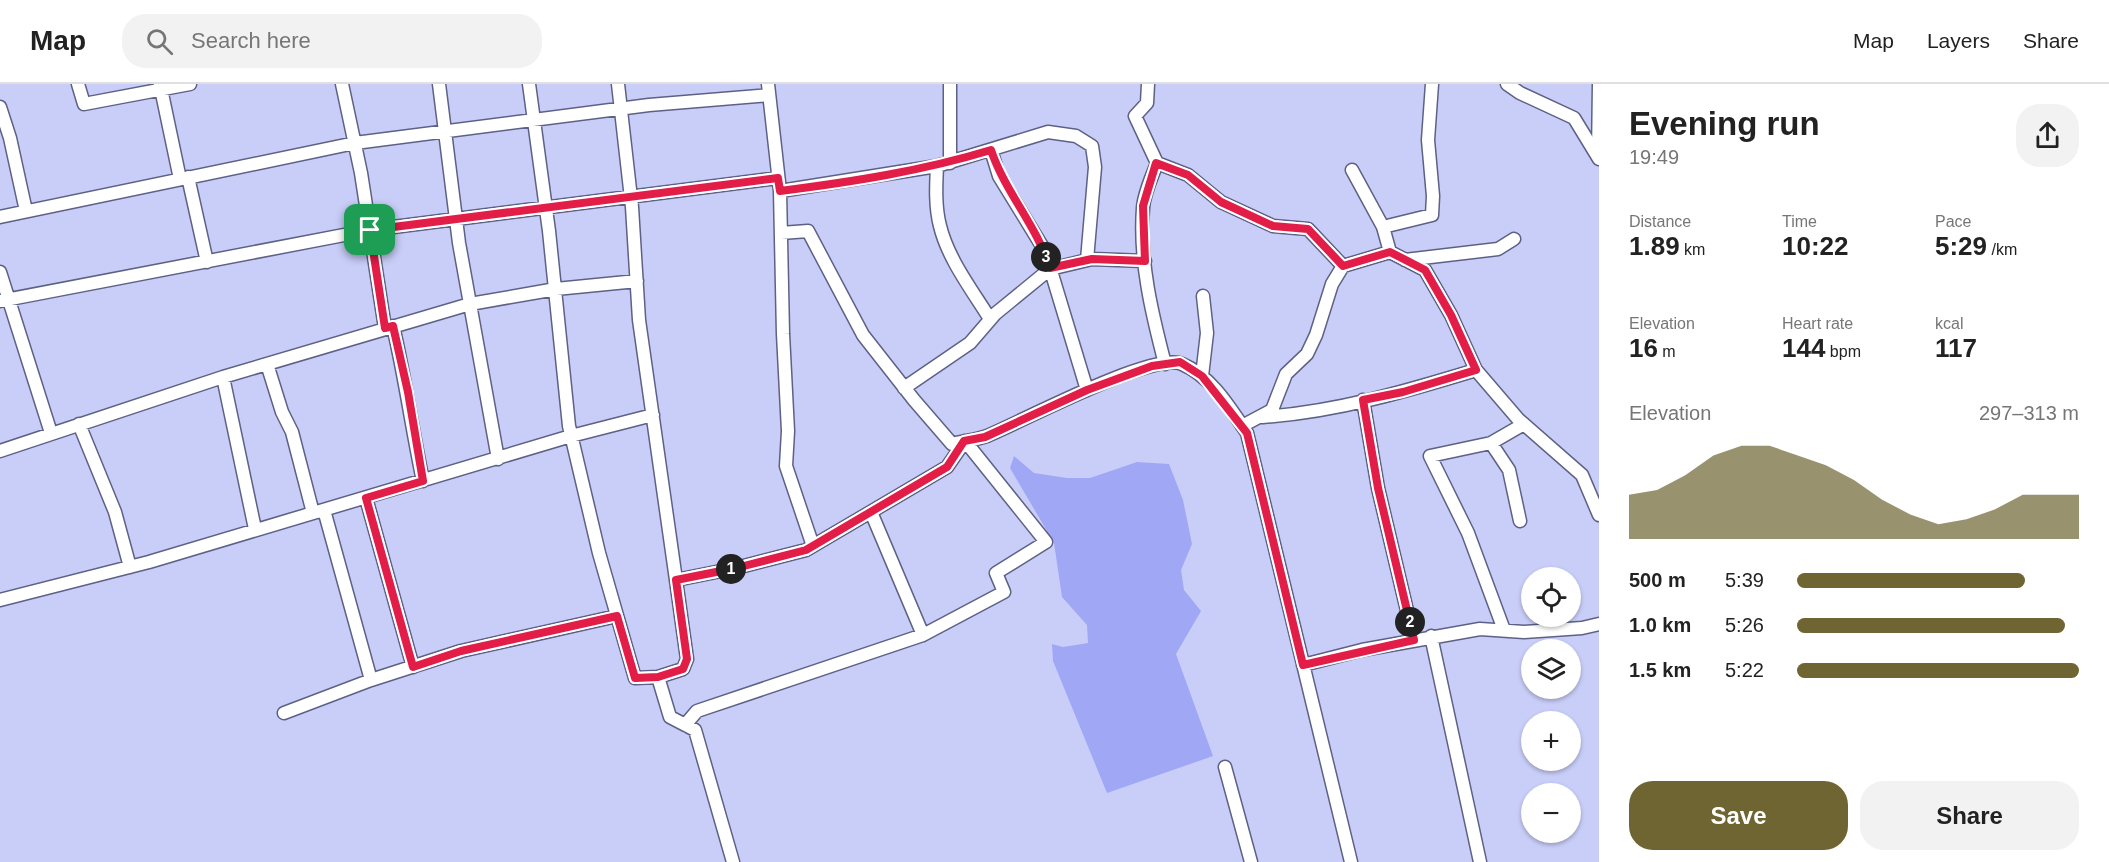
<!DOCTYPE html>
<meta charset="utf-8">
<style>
:root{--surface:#fff;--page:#f2f2f2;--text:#222;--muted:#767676;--line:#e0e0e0;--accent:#6e6532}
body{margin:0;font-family:Arial,sans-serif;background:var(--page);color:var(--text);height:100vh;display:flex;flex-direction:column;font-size:22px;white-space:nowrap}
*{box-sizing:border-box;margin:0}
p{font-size:20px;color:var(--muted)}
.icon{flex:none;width:33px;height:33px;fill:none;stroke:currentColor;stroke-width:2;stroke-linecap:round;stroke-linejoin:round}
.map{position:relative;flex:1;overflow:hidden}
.panel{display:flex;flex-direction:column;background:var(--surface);width:510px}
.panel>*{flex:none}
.buttons{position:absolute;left:1521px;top:483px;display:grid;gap:12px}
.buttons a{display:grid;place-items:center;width:60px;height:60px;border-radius:50%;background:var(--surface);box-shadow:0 2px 4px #0004;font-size:30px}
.pin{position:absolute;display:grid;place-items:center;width:51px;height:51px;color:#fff;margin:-26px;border-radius:12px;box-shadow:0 3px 9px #0006}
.km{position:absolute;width:30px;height:30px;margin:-15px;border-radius:50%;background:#222;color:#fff;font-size:16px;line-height:30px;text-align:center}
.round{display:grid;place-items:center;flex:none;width:63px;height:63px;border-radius:24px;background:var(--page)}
.head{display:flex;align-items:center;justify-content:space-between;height:102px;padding:0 30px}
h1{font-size:33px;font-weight:800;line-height:45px}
.figures{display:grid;grid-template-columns:repeat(3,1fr);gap:9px;height:102px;padding:6px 30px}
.figures div{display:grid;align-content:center}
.figures b{font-size:26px;font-weight:800}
.figures small{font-size:16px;font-weight:400}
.figures p{font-size:16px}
.chart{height:168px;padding:12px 30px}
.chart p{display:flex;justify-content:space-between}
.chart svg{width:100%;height:108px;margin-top:6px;fill:var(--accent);opacity:.7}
.cta{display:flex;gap:12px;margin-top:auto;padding:12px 30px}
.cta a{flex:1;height:69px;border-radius:24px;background:var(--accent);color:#fff;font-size:24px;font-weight:800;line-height:69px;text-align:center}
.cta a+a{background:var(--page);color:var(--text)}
ul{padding:0 30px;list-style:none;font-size:20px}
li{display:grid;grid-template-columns:96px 72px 1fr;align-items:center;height:45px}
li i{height:15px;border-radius:8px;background:var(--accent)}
header{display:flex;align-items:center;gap:36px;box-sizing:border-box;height:84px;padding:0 30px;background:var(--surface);border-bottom:2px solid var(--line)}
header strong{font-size:28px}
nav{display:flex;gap:33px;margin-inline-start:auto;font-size:21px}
.search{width:420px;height:54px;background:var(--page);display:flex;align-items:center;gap:15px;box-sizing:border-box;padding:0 21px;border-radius:24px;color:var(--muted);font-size:22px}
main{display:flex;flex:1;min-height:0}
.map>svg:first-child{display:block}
.water{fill:#a0a7f5}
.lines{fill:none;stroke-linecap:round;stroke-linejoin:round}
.street-casing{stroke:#5d6185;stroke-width:15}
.street{stroke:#fff;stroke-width:12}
.route-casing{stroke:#fff;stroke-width:12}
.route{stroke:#e11d48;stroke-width:8}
</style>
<header>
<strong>Map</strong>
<div class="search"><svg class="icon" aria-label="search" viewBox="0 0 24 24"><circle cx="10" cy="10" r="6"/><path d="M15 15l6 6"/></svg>Search here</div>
<nav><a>Map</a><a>Layers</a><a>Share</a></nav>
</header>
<main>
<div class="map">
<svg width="1599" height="778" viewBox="0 0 1599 778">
<rect width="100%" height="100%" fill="#c9cef9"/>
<path class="water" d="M1014,372L1034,389L1067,394H1090L1137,378L1169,380L1183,416L1192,460L1181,486L1184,506L1201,527L1176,570L1213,672L1107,709L1053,577L1052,560L1063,563L1088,559L1087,541L1062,513L1054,459L1010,384Z"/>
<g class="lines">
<defs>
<path id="street" d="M78,0L84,20L190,0
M160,0L180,95
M342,0L361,89L385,244
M439,0L459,159L498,375
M529,0L549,147L569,342L599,469L635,594L658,593
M618,0L632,123L639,236L676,496L736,484L806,466L947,383L965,357L1046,458L996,489L1004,508L923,551L697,627L685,641
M768,0L780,107L783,250L788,347L786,382L813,462
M1148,0L1147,19L1135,32L1157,79L1188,91L1221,118L1273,142L1308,145L1343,182
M1507,0L1520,9L1574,34L1599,75
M0,23L10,54L26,127
M991,66L999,92L1045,167L1087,306
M1598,72L1599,0
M950,79V0
M1157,79C1152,93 1144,109 1143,124C1139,177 1152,230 1165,280
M937,82C936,102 935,123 940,142C948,175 972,206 990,235
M1352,86L1383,143
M188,93L207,178
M780,107L937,82L1048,48L1076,52L1092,62L1095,83L1087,176
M0,133L355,59L649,21L769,11
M781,149L808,147L863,251L914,316L952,360C963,357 976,356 987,352C1021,338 1154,267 1182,280C1211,292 1230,324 1247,349L1351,778
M1390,168L1383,143L1432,131L1433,112L1428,56L1432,0
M1405,176L1498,165L1514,155
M0,188L51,349
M0,217L370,146L778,94
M393,242C405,293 412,345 423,397
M267,280L282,328L292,348L313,429
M1202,292L1207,249L1203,212
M223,293L255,445
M904,304L970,259L995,230L1050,185L1092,175L1145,177
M1363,316L1378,404L1414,556
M1263,333C1336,328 1407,307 1476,286
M79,340L115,428L130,483
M1242,342L1272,326L1286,290L1307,270L1316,251L1332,200L1343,182L1390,168L1425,186L1451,231L1476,286L1518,335L1582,391L1599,431
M1491,359L1509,386L1520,437
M0,367L223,293L470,220L556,205L637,197
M366,414L413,583
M324,426L371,596
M871,428L923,551
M676,496L687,575L683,585L658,593L670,633L695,646L733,778
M0,516L149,478L571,352L653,331
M1504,546L1468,449L1430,372L1491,359L1524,340
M1431,552L1480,778
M1303,581L1362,566L1480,545L1524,548L1582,544L1599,540
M284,629L371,596L461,567L617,532
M1225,683L1251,778"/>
</defs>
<use href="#street" class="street-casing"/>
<use href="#street" class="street"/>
</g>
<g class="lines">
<defs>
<path id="route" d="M991,66C1005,108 1037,142 1050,184L1092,175L1145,177L1143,122L1156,79L1188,91L1221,118L1273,142L1308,145L1343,182L1390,168L1425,186L1451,231L1476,286L1403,308L1363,316L1378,404L1414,556L1303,581L1247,349L1202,292L1180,278L1152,282L1087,306L985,353L964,357L947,383L806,466L736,484L676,496L687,575L683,585L658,593L635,594L617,532L461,567L413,583L366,414L423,397L408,308L393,242L385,244L370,146L778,94L780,107C851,98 922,87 991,66Z"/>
</defs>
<use href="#route" class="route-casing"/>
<use href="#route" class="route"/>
</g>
</svg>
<div class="buttons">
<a><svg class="icon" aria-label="locate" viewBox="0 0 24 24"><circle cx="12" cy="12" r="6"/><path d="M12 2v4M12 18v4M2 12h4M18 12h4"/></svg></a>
<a><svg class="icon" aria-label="layers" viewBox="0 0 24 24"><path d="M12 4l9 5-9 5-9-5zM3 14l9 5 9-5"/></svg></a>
<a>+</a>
<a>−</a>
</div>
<div class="pin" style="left:370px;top:146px;background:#1e9e55"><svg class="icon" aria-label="arrive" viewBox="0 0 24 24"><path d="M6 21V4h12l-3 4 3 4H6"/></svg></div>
<b class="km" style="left:731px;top:485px">1</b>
<b class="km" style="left:1410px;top:538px">2</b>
<b class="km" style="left:1046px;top:173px">3</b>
</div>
<section class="panel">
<div class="head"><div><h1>Evening run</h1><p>19:49</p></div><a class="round"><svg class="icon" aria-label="share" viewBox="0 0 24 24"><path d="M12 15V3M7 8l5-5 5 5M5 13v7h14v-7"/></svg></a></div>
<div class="figures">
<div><p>Distance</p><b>1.89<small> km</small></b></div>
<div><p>Time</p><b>10:22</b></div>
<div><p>Pace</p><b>5:29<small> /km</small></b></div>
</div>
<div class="figures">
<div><p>Elevation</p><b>16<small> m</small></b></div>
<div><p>Heart rate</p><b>144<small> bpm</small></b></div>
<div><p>kcal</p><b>117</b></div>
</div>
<div class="chart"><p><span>Elevation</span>297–313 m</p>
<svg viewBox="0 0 160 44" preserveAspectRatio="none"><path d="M0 44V26L10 24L20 18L30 10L40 6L50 6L60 10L70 14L80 20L90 28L100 34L110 38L120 36L130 32L140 26L150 26L160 26V44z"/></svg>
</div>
<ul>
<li><b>500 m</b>5:39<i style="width:81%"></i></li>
<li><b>1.0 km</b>5:26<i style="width:95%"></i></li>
<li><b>1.5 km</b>5:22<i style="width:100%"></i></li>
</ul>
<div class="cta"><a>Save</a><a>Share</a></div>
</section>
</main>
